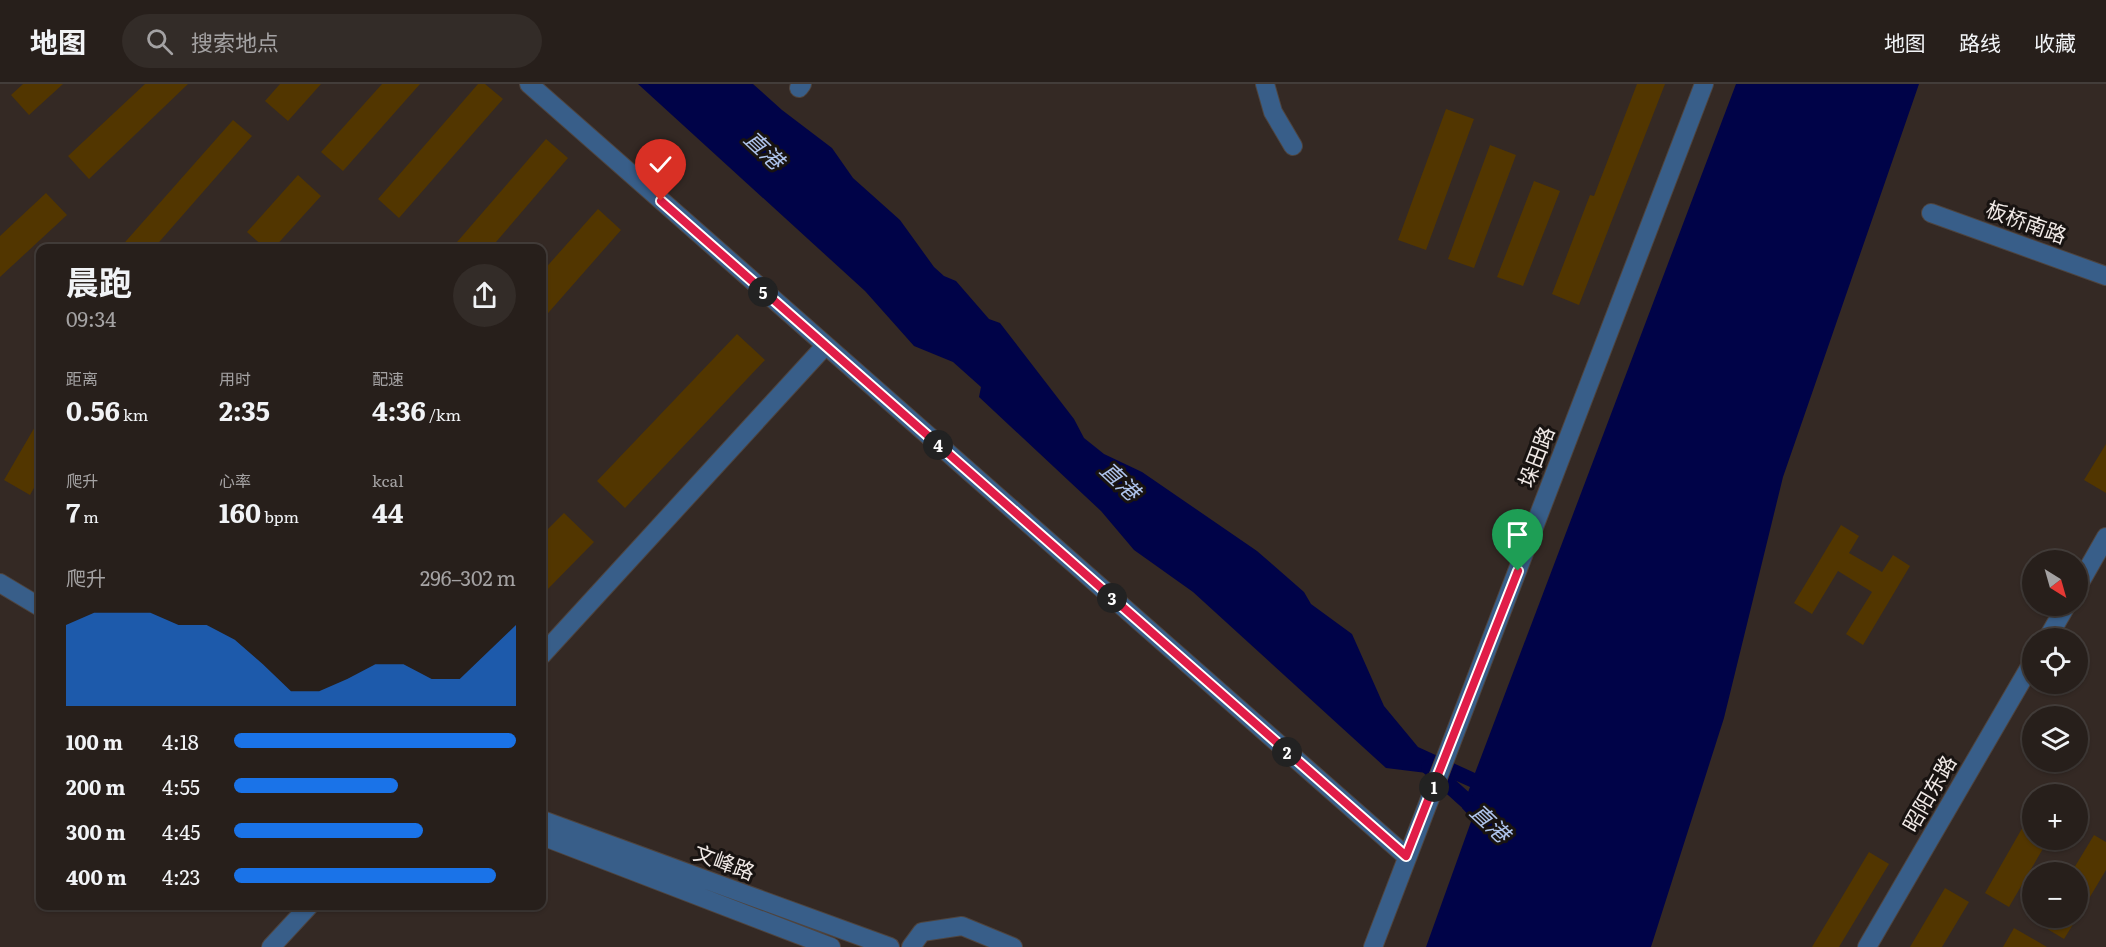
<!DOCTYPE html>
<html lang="zh">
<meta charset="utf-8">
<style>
:root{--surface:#271f1b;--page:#332c28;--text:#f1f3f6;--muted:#a4a2a3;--line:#433d3a;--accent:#1a73e8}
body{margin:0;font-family:Literata,"Noto Sans SC",serif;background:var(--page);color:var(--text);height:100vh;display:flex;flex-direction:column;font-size:22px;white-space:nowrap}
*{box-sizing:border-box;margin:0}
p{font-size:20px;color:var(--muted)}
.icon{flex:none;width:33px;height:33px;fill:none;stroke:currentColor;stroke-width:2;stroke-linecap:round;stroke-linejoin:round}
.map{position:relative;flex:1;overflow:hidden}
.panel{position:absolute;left:36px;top:160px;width:510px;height:666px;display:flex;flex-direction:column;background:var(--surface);border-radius:12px;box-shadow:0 2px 4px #0004,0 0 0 2px var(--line)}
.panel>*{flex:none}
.needle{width:39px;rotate:143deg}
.controls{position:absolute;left:2022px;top:466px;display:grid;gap:12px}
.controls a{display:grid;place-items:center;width:66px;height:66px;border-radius:50%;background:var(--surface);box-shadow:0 2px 4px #0004,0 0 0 2px var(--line);font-size:30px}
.pin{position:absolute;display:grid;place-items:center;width:51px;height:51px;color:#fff;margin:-62px -26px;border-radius:50% 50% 50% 0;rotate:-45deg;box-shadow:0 0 6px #0007}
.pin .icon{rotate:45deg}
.km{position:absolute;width:30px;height:30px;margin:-15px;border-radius:50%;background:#222;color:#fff;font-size:16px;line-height:30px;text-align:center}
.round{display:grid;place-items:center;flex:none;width:63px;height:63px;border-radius:32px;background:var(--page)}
.overview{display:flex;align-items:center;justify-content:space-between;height:102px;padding:0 30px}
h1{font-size:33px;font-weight:700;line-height:45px}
.figures{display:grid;grid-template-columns:repeat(3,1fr);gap:9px;height:102px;padding:6px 30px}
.figures div{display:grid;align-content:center}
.figures b{font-size:26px;font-weight:700}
.figures small{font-size:16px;font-weight:400}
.figures p{font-size:16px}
.chart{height:168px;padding:12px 30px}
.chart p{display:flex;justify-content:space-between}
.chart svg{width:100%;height:108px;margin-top:6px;fill:var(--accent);opacity:.7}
ul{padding:0 30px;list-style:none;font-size:20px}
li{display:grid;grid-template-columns:96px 72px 1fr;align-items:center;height:45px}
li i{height:15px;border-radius:8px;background:var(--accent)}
header{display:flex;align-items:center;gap:36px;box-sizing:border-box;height:84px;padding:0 30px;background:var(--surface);border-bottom:2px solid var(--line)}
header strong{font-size:28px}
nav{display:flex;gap:33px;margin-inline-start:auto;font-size:21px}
.search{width:420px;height:54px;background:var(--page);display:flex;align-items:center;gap:15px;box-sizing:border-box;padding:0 21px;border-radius:33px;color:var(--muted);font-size:22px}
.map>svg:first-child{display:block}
.water{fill:#000348}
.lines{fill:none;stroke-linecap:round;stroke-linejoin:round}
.canal{stroke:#000348;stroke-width:16}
.building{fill:#523600}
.minor-casing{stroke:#4e443f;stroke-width:20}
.minor{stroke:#385e89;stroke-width:18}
.route-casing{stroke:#fff;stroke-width:12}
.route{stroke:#e11d48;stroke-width:8}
.labels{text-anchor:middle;stroke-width:6;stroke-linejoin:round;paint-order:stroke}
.street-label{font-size:21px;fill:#f0e9e6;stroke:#181311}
.water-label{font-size:22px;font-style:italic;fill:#aec3eb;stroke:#181311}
</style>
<header>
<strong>地图</strong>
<div class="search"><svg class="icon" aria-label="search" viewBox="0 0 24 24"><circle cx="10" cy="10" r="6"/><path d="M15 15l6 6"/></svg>搜索地点</div>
<nav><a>地图</a><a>路线</a><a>收藏</a></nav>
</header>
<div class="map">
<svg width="2106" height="863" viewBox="0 0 2106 863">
<rect width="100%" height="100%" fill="#342924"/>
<path class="water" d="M638,0H753L782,26L832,64L853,94L900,136L934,183L944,192L956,197L989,235L1000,239L1074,335L1084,354L1104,370L1142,388L1257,467L1304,508L1311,520L1352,550L1384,622L1418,663L1475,689L1736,0H1919L1783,393L1724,634L1651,863H1426L1472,735L1462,724L1470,703L1443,691L1386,684L1193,508L1134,466L1101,427L979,313L981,303L953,278L914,262L865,207Z"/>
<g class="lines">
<path class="canal" d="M1429,683L1481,730"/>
</g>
<path class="building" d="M23,0H63L29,31L11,11Z
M145,0H188L89,95L68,72Z
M280,0H321L288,37L265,17Z
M382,0H420L343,87L321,68Z
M478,0H485L503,15L399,134L378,115Z
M1637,0H1665L1579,221L1552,210L1590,111L1594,112Z
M1446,25L1474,35L1426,166L1398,156Z
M233,36L252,52L153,165H119Z
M546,55L568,74L490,165H451Z
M1490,61L1516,71L1474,184L1448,175Z
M298,91L321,112L273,165H266L247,148Z
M1534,97L1560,107L1523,202L1497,193Z
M46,109L67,131L0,193V152Z
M598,125L621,146L542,236V188Z
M737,250L765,276L625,424L597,397Z
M40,334V393L30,411L4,396Z
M2106,360V409L2084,396Z
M564,429L594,458L542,511V451Z
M1841,441L1859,452L1849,469L1882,488L1893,471L1910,482L1863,561L1846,550L1872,508L1838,487L1812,530L1794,519Z
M2032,727V756H2048L2009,823L1985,809Z
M2094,751L2106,758V786L2078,833V789H2071Z
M1869,768L1889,780L1839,863H1812Z
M1945,804L1969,818L1942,863H1910Z
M2029,834H2077L2064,855Z
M2014,844L2047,863H2003Z"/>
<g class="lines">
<defs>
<path id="minor" d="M529,0L1406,772
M1265,0L1273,28L1293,62
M799,4L802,0
M1931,129L2106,192
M0,499L40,523
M2078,502L2106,453
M2047,555L2066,522
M542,571L825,262
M542,736L890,863
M542,752L831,863
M271,863L309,822
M911,863L922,848L962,842L1013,863
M1373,863L1704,0
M1867,863L2032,579"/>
</defs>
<use href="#minor" class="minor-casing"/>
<use href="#minor" class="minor"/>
</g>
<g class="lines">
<defs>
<path id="route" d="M661,117L1406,772L1518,487"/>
</defs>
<use href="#route" class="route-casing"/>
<use href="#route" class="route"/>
</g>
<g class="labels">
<g class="street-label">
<text transform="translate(2026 139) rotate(20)" y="7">板桥南路</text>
<text transform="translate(1537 373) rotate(-69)" y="7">垛田路</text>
<text transform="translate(1930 710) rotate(-60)" y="7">昭阳东路</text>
<text transform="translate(724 779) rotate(20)" y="7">文峰路</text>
</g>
<g class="water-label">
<text transform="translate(764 66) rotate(43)" y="8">直港</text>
<text transform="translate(1120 397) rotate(43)" y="8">直港</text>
<text transform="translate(1490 739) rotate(43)" y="8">直港</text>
</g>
</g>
</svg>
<div class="controls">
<a><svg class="needle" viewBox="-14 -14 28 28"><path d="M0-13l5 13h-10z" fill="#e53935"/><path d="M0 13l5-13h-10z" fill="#a4a2a3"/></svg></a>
<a><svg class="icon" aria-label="locate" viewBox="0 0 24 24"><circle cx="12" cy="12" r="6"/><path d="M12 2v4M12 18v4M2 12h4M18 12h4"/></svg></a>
<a><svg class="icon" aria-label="layers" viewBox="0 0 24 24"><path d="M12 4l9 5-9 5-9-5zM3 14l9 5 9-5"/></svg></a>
<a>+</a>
<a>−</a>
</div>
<div class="pin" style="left:1518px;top:487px;background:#1e9e55"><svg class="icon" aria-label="arrive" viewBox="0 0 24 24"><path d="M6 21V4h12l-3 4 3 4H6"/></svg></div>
<div class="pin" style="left:661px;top:117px;background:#d93025"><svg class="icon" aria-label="check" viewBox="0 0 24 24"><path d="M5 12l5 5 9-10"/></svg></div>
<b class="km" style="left:1434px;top:703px">1</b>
<b class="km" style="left:1287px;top:668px">2</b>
<b class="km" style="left:1112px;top:514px">3</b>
<b class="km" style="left:938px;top:361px">4</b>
<b class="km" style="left:763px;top:208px">5</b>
<section class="panel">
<div class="overview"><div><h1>晨跑</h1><p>09:34</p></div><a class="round"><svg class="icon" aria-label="share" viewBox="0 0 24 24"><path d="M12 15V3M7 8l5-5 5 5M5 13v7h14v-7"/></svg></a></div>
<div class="figures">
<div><p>距离</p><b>0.56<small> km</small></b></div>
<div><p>用时</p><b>2:35</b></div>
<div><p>配速</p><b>4:36<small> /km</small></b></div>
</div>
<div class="figures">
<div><p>爬升</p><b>7<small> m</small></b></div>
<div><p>心率</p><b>160<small> bpm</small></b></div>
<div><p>kcal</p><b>44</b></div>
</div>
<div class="chart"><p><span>爬升</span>296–302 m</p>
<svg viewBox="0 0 160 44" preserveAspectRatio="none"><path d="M0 44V11L10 6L20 6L30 6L40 11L50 11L60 17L70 27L80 38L90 38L100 33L110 27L120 27L130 33L140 33L150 22L160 11V44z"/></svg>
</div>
<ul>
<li><b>100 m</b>4:18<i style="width:100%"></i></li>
<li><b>200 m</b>4:55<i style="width:58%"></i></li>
<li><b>300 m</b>4:45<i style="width:67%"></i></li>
<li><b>400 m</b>4:23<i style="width:93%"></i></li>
</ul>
</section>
</div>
